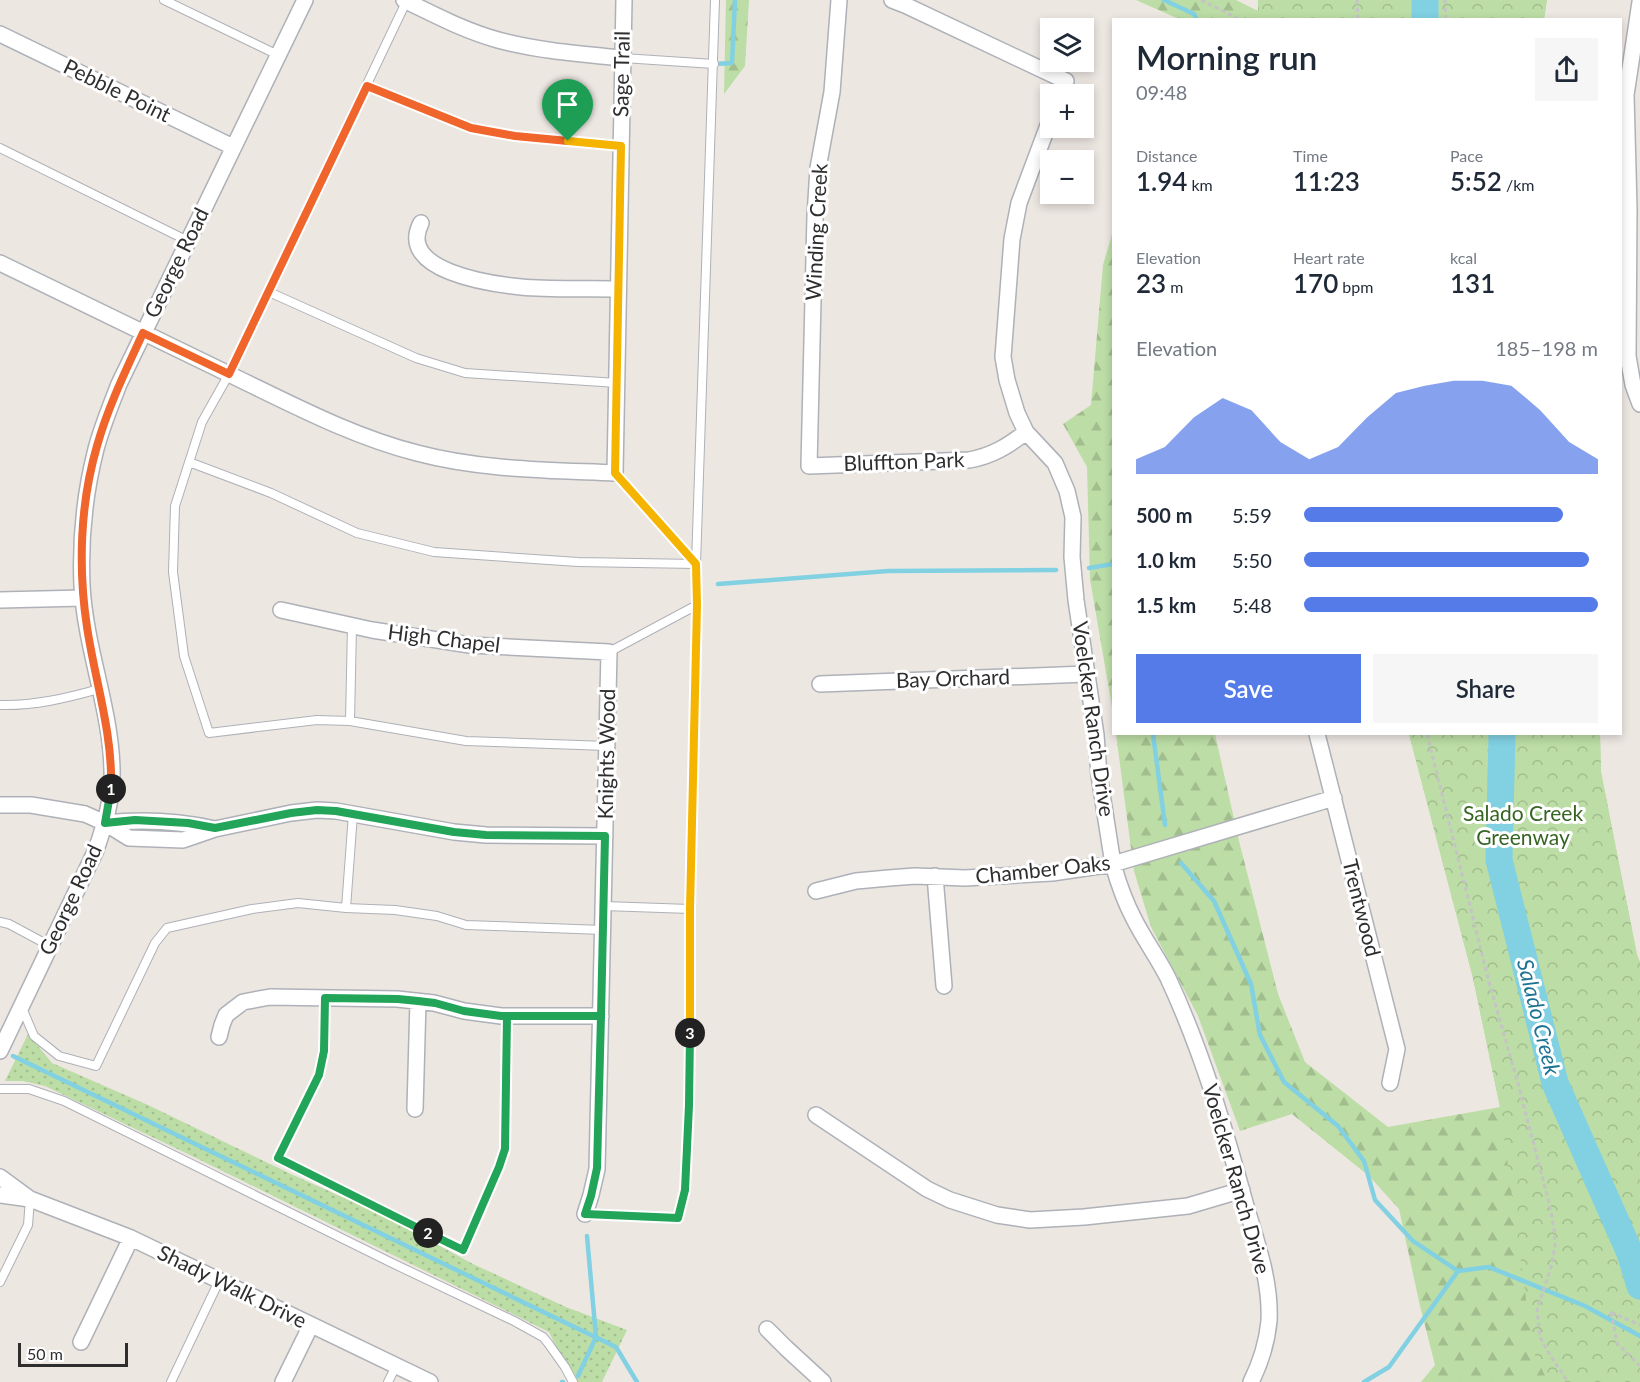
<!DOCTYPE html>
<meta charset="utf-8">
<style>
:root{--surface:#fff;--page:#f6f6f7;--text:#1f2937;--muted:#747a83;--accent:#547be8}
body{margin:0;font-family:Lato,sans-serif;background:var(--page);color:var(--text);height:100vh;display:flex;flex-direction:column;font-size:22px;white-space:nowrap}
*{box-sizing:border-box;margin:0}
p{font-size:20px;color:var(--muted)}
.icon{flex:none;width:33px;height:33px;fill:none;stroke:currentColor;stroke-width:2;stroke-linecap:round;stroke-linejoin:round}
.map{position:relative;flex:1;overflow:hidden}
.sheet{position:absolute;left:1112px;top:18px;width:510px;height:717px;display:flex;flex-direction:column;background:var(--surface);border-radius:0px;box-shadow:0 3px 9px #0003}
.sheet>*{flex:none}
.fabs{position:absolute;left:1040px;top:18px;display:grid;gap:12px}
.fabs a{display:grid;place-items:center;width:54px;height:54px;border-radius:0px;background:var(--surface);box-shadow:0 3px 9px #0003;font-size:30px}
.scale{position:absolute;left:18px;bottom:15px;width:110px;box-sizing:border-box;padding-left:6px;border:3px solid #2e2e2e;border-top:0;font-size:16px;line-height:21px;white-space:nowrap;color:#2e2e2e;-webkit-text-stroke:4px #fff;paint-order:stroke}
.pin{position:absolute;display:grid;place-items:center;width:51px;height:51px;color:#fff;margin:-62px -26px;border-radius:50% 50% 50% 0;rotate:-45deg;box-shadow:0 0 6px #0007}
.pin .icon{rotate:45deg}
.km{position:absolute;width:30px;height:30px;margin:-15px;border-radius:50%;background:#222;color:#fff;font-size:16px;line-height:30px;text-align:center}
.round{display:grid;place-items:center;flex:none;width:63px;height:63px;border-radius:0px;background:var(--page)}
.overview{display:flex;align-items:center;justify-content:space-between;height:102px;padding:0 24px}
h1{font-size:33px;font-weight:600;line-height:45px}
.stats{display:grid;grid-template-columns:repeat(3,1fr);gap:9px;height:102px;padding:6px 24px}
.stats div{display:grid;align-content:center}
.stats b{font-size:26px;font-weight:600}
.stats small{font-size:16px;font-weight:400}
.stats p{font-size:16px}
.chart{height:168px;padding:12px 24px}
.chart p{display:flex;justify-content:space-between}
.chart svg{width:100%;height:108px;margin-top:6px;fill:var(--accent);opacity:.7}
.action{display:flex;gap:12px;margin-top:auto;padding:12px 24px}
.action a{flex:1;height:69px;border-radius:0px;background:var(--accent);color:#fff;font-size:24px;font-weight:600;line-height:69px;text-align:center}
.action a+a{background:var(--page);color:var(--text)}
ul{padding:0 24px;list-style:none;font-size:20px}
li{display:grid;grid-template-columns:96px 72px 1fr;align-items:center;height:45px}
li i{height:15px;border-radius:8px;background:var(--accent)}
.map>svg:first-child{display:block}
.grass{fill:url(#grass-dots)}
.forest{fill:url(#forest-firs)}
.park{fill:url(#park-crowns)}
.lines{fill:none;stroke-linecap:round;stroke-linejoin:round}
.stream{stroke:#81d1e3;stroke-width:4.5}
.river{stroke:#81d1e3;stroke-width:27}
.lane-casing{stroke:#aeb1b8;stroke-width:10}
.street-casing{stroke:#aeb1b8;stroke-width:18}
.path{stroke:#c4c4c4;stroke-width:3;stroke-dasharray:4.5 3;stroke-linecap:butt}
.lane{stroke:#fff;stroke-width:8}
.street{stroke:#fff;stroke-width:15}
.split-1-casing{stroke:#fff;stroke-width:12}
.split-2-casing{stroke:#fff;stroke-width:12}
.split-3-casing{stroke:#fff;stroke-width:12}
.split-4-casing{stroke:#fff;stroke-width:12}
.split-1{stroke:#f0652b;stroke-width:8}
.split-2{stroke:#22a559;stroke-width:8}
.split-3{stroke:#22a559;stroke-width:8}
.split-4{stroke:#f5b400;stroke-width:8}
.labels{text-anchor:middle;stroke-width:6;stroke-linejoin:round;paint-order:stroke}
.street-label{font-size:21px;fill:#2e2e2e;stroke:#fff}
.park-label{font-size:21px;fill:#366523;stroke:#fff}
.water-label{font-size:22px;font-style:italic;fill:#1c7393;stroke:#fff}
</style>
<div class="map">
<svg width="1640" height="1382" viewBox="0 0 1640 1382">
<defs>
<pattern id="grass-dots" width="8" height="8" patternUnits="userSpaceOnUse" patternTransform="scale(1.5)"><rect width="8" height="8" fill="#bcdda5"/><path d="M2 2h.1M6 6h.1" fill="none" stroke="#a2be8e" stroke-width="1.8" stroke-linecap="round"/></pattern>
<pattern id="forest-firs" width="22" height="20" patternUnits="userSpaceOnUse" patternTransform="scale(1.5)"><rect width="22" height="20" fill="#bcdda5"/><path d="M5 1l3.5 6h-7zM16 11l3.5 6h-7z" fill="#a2be8e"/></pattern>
<pattern id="park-crowns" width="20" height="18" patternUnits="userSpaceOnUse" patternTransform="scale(1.5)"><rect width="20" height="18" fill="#bcdda5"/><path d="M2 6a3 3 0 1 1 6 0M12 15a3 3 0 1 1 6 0" fill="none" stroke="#a2be8e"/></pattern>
</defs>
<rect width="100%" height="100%" fill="#ede7e2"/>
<path class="grass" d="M28,1034L52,1063L148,1105L293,1175L389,1218L473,1264L566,1307L627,1330L602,1382H574L549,1332L192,1156L45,1086L23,1081H5Z"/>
<path class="forest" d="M726,0H749L745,66L724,94Z
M1136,0H1236L1258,11V0H1547L1544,20H1181Z
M1113,231V713L1090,579L1087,467L1063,424L1091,405L1103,265Z
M1116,734H1215L1239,841L1278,994L1305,1062L1388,1127L1500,1107L1473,978L1409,734H1600L1601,772L1637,955L1640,962V1382H1421L1435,1365L1420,1306L1399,1209L1369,1176L1292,1114L1240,1131L1198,1016L1151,927L1134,871Z"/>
<path class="park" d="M1258,0H1547L1544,19H1252L1259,11Z
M1409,734H1600L1601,772L1637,955L1640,962V1382H1548L1533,1351L1500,1107L1473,978Z"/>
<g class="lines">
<path class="stream" d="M1164,0L1194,14L1197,20
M714,64L732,63L735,0
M1089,568L1113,564
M718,584L888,571L1056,570
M1153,734L1165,825
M1181,863L1214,901L1251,984L1260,1035L1284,1082L1338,1126L1364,1161L1375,1200L1413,1241L1458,1271L1489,1267L1585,1306L1640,1336
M13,1056L616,1347L637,1382
M578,1376L596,1337L587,1236
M562,1382H563
M1364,1382L1389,1367L1458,1271"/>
<path class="river" d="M1425,20V0
M1502,734L1499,860L1555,1083L1630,1253L1640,1286"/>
<defs>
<path id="lane" d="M164,0L278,55
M407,0L229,374L202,422L175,506L173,572L184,656L209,733L317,720L350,721L466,741L607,746
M623,58L714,64
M367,86L471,128L515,136L621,146
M0,148L188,241
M269,292L416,358L465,373L617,383
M189,462L271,493L357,533L434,552L578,562L696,564L697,605L690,909L689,1105L685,1190L678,1218L585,1214
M615,473L696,564L715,0
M609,652L697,605
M0,705C34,706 67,698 99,689
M350,721L352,626
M604,906L690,909
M346,908L353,814
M0,922L9,924L50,946
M325,997L324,1051L319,1075L278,1158L463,1250L499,1167L505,1149L507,1016
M22,1008L34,1036L59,1056L96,1066L155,943L167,928L252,909L298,903L346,908L395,910L437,916L466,925L603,930
M0,1089H29L64,1101L392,1263L514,1321L543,1337L548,1343L565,1367L573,1382
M0,1282L28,1225L30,1199
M171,1382L219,1281
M388,1382L396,1366"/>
<path id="street" d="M404,0C435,15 465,31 498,40C539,51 581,54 622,58
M839,0L832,92L818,168L815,216L809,466L969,460C992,456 1008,446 1026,432
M892,0L905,5L1066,81L1060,94
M1640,2L1626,95L1629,209L1628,356L1633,385L1640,404
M0,34L233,147
M1050,120L1019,203L1012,239L1003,357L1007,380L1017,413L1026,432L1055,463L1067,491L1073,517L1072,557L1076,600L1096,735L1099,775L1113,864C1118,882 1125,902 1134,919C1144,939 1158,958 1168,978C1202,1051 1225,1129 1246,1206C1257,1243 1271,1282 1269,1321C1267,1342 1260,1364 1251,1382
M421,223C396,271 491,284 521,287C553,290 586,288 618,289
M0,263C79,302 158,340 237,378C295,406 354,437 417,453C481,470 549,470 615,473L624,0
M0,600L83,598
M281,610L372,630L470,645L609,652L597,1169L591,1195L585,1214
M820,684L1086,674
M1317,734L1397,1049L1390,1083
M0,805H31L85,814L105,823L129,838L183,840L215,829L291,813L317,810L336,811L454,832L486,835L605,836
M105,823C143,819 179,821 215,829
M935,876L944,986
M816,891L856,881L889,878L915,876L965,878L1052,873L1113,864L1334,798
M219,1037L222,1025L226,1015L243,1002L270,997L397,999L434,1003L464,1011L501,1016H601
M0,1051L96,850C105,824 113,797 112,770C111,709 85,647 82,585C80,539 85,492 96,449C102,426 111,405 119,384L305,0
M415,1109L418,1001
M816,1115L927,1189L950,1200L997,1215L1030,1220L1084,1217L1188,1206L1242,1190
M0,1177L30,1199L0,1195
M30,1199L131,1238L430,1382
M767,1329L786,1348L823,1382
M81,1342L131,1238
M283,1382L311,1325"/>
</defs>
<use href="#lane" class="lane-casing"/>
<use href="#street" class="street-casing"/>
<path class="path" d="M1201,0L1241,20
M1357,0L1358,20
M1445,0L1446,20
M1427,734L1489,982L1517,1080L1550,1207L1554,1229L1555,1246L1551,1267L1537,1310L1540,1337L1550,1355L1568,1382
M1611,1312L1617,1343L1640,1366
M1611,1312L1640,1325"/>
<use href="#lane" class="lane"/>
<use href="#street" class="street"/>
</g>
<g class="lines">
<defs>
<path id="split-1" d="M111,789C113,733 95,681 87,627C78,568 80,504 97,446C108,407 126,370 143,333L229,374L367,86L471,128L515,136L568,141"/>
<path id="split-2" d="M111,789L105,823L135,820L188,823L215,828L291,813L317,810L336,811L454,832L486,835L605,836L601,1016H507L505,1149L499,1167L463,1250L428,1233"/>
<path id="split-3" d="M428,1233L278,1158L319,1075L324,1051L325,998L398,999L418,1001L435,1003L464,1011L501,1016H601L597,1168L591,1196L585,1214L678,1218L685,1190L689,1105L690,1033"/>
<path id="split-4" d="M568,141L621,146L615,473L696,564L697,605L690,909V1033"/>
</defs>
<use href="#split-1" class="split-1-casing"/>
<use href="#split-2" class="split-2-casing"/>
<use href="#split-3" class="split-3-casing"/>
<use href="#split-4" class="split-4-casing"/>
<use href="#split-1" class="split-1"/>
<use href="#split-2" class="split-2"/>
<use href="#split-3" class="split-3"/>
<use href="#split-4" class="split-4"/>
</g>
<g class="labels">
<g class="street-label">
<text transform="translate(622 74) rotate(-89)" y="7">Sage Trail</text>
<text transform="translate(117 91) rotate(26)" y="7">Pebble Point</text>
<text transform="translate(817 232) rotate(-87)" y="7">Winding Creek</text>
<text transform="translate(177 263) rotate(-64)" y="7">George Road</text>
<text transform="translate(904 462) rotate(-2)" y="7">Bluffton Park</text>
<text transform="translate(444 639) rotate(7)" y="7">High Chapel</text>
<text transform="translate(953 679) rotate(-2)" y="7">Bay Orchard</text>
<text transform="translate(1093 719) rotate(82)" y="7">Voelcker Ranch Drive</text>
<text transform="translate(607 754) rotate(-89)" y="7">Knights Wood</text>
<text transform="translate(1043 870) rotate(-6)" y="7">Chamber Oaks</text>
<text transform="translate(71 900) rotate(-65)" y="7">George Road</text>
<text transform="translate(1361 908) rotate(76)" y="7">Trentwood</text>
<text transform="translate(1236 1179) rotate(74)" y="7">Voelcker Ranch Drive</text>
<text transform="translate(232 1287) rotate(26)" y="7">Shady Walk Drive</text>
</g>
<g class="park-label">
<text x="1523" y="821">Salado Creek<tspan x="1523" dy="24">Greenway</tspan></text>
</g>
<g class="water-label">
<text transform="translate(1539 1017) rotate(76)" y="8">Salado Creek</text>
</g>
</g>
</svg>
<div class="fabs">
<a><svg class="icon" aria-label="layers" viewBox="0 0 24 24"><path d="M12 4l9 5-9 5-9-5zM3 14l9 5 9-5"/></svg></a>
<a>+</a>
<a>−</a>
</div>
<div class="scale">50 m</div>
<div class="pin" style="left:568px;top:141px;background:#1e9e55"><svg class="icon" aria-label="arrive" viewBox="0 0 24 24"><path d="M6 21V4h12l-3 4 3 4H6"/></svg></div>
<b class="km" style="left:111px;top:789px">1</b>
<b class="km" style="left:428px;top:1233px">2</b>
<b class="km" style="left:690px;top:1033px">3</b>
<section class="sheet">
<div class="overview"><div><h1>Morning run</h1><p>09:48</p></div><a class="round"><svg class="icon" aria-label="share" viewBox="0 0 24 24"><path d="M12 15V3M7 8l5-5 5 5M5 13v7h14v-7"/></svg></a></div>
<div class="stats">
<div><p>Distance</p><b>1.94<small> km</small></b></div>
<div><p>Time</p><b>11:23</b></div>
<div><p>Pace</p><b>5:52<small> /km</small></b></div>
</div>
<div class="stats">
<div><p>Elevation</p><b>23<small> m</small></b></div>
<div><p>Heart rate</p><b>170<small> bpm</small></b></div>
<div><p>kcal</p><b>131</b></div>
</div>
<div class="chart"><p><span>Elevation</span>185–198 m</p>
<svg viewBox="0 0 160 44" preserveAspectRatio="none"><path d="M0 44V38L10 33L20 21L30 13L40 18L50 31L60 38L70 33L80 21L90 11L100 8L110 6L120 6L130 8L140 18L150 31L160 38V44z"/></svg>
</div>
<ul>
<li><b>500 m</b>5:59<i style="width:88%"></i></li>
<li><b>1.0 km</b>5:50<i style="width:97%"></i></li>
<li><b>1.5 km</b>5:48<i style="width:100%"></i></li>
</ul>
<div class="action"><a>Save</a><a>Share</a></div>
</section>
</div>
